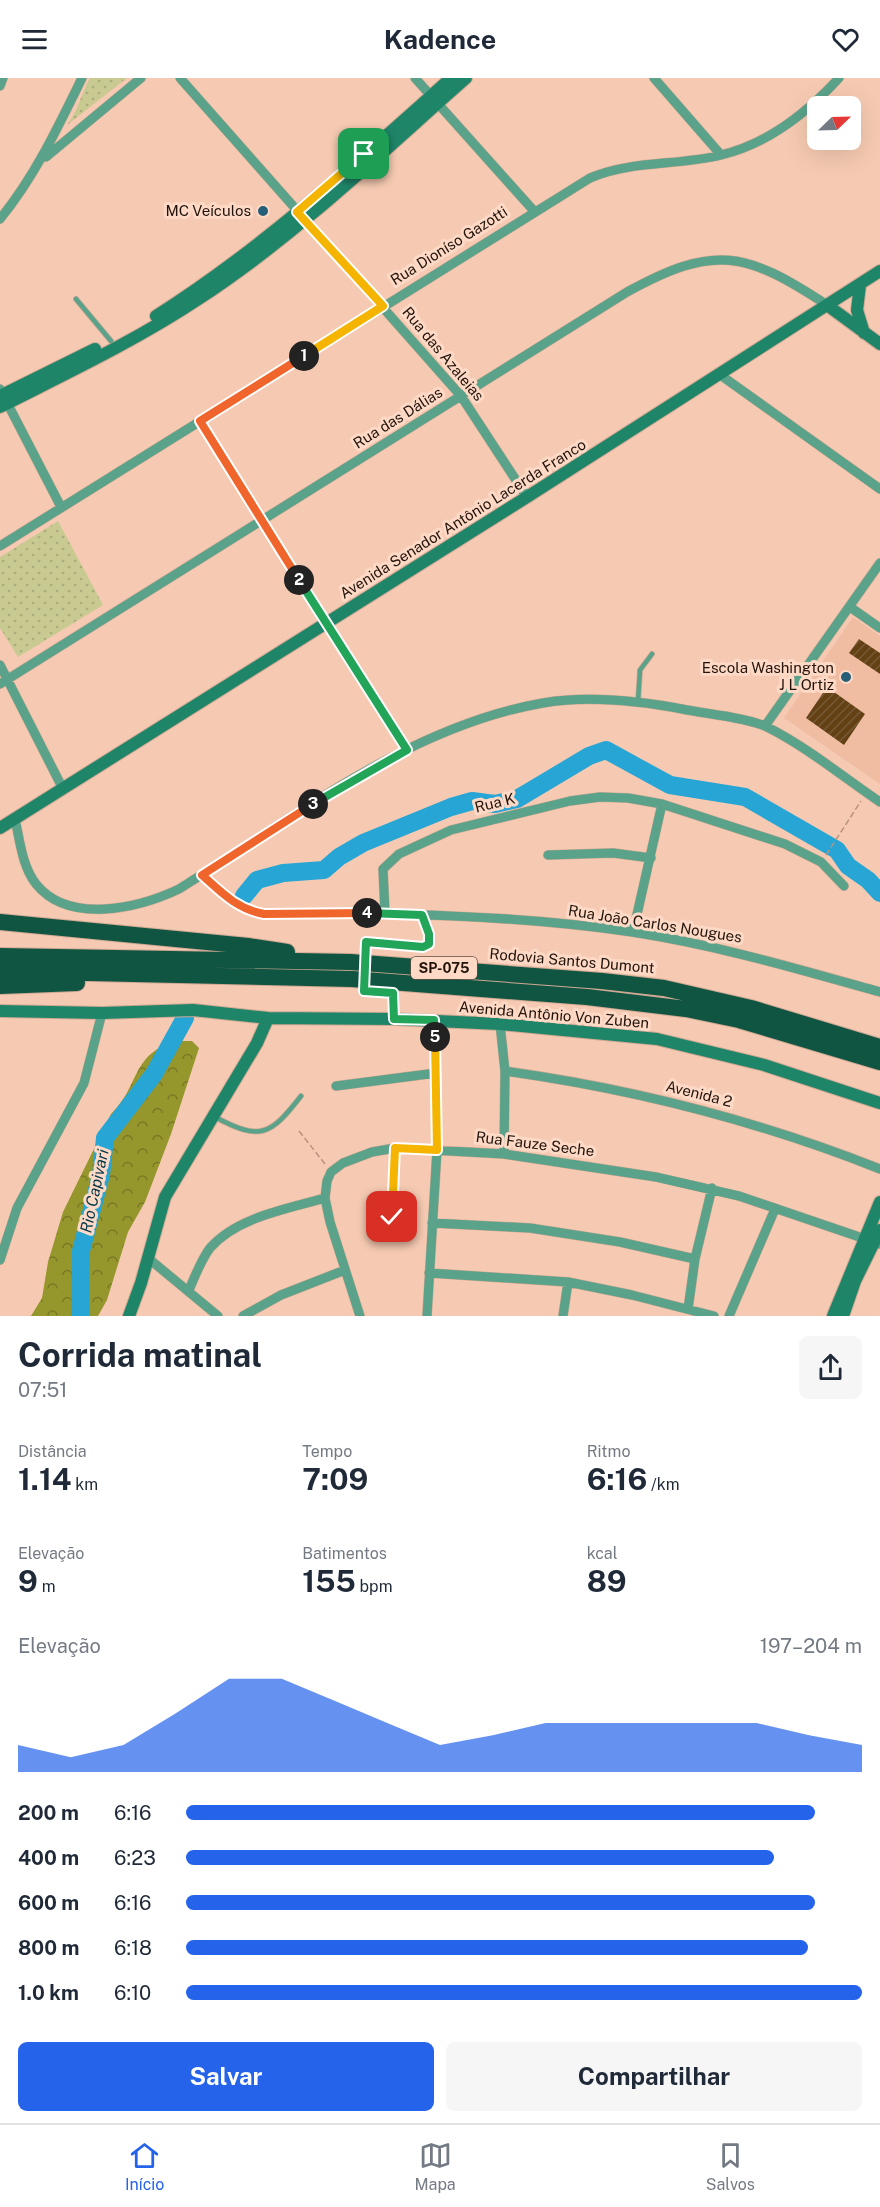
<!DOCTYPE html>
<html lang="pt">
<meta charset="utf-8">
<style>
:root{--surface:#fff;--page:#f6f6f7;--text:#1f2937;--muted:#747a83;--line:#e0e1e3;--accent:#2563eb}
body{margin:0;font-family:"Public Sans",sans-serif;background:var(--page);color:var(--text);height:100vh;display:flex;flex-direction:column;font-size:22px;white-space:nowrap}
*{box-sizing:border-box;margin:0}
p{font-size:20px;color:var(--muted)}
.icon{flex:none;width:33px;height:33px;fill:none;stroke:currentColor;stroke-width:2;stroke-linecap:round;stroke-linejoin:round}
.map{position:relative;height:1238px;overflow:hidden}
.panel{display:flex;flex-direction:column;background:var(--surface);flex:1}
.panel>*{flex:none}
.needle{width:39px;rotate:67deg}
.buttons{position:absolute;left:807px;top:18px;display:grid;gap:12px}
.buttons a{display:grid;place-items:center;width:54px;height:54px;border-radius:9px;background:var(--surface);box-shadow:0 6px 24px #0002;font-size:30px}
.pin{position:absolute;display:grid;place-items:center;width:51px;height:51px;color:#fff;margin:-26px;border-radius:12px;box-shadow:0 3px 9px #0006}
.km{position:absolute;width:30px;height:30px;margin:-15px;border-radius:50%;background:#222;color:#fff;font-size:16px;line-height:30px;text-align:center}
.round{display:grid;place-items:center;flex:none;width:63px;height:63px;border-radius:9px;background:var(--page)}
.summary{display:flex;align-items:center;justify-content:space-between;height:102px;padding:0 18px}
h1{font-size:33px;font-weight:700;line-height:45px}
.metrics{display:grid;grid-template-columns:repeat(3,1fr);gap:9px;height:102px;padding:6px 18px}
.metrics div{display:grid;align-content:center}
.metrics b{font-size:30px;font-weight:700}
.metrics small{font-size:16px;font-weight:400}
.metrics p{font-size:16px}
.chart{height:168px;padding:12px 18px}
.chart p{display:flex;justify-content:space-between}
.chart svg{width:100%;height:108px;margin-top:6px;fill:var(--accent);opacity:.7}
.action{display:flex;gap:12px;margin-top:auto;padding:12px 18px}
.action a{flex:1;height:69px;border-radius:9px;background:var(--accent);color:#fff;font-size:24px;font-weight:700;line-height:69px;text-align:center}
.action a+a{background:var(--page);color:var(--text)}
ul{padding:0 18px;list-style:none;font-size:20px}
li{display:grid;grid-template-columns:96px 72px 1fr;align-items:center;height:45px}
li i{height:15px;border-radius:8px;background:var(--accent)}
header{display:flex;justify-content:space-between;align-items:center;height:78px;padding:0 18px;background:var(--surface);font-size:27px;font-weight:700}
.dock{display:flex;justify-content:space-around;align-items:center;height:84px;border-top:2px solid var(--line);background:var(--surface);font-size:16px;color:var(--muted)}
.dock a{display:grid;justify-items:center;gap:3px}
.dock .current{color:var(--accent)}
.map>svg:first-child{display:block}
.built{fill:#f0bda2}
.forest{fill:url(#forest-crowns)}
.park{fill:url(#park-dots)}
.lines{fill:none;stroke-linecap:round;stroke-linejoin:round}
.river{stroke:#27a5d5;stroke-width:18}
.building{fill:url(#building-hatch)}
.lane-casing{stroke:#d0a994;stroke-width:6}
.street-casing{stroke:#d0a994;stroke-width:10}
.secondary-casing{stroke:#d0a994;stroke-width:14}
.highway-casing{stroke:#d0a994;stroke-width:18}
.path{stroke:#b6937f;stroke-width:1.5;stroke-dasharray:6 3;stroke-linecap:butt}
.lane{stroke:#5aa38a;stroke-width:4.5}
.street{stroke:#5aa38a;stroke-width:9}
.secondary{stroke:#1f8569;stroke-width:12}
.highway{stroke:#0f5542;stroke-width:16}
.path-bridge{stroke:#b6937f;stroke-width:1.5;stroke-dasharray:6 3;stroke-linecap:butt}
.split-1-casing{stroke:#fff;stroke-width:12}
.split-2-casing{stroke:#fff;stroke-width:12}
.split-3-casing{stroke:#fff;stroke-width:12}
.split-4-casing{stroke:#fff;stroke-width:12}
.split-5-casing{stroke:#fff;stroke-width:12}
.split-6-casing{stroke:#fff;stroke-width:12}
.split-1{stroke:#f5b400;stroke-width:8}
.split-2{stroke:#f0652b;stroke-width:8}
.split-3{stroke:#22a559;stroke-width:8}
.split-4{stroke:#f0652b;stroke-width:8}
.split-5{stroke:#22a559;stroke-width:8}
.split-6{stroke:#f5b400;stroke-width:8}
.poi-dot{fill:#245e77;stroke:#fdd9c6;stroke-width:2}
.labels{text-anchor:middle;stroke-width:6;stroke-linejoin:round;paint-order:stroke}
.shield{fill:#fdd9c6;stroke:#644f43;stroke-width:1.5}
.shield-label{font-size:14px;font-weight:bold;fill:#23140b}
.poi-label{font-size:15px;fill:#23140b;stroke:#fdd9c6;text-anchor:end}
.street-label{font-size:15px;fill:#23140b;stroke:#fdd9c6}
.water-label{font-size:16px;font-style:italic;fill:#01374a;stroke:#fdd9c6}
</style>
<header><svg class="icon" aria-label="menu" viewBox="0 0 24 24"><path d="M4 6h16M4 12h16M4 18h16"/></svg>Kadence<svg class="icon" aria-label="heart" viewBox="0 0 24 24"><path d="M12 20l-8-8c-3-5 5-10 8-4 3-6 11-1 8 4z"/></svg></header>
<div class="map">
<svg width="880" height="1238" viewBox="0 0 880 1238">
<defs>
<pattern id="forest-crowns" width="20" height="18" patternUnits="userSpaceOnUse" patternTransform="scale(1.5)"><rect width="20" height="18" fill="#95962c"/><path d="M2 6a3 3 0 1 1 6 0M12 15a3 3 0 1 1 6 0" fill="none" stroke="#797924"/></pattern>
<pattern id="park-dots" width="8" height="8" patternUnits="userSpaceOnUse" patternTransform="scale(1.5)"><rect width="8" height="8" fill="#c8ca91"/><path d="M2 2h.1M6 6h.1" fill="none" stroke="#acad7c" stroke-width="1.8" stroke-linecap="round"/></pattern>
<pattern id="building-hatch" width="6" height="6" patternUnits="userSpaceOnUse" patternTransform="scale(1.5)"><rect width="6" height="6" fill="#634115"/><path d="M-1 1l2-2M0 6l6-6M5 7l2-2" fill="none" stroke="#755935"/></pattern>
</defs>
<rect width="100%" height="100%" fill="#f6cab2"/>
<path class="built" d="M853,539L880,558V706L784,640Z"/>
<path class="forest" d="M177,963H192L199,970L171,1056L145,1124L128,1154L107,1222L98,1238H31L42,1220L48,1184L63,1134L111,1036C141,1007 130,976 177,963Z"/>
<path class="park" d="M90,0H127L67,47C78,33 81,16 90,0Z
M58,443L103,527L18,579L0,550V479Z"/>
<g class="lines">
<path class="river" d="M244,818L257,802L283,795L324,792L339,779L363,765L451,729L472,723L495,726L517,721L589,678L606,672L670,707L745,719L837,772L848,788L868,802L880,815
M80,1238L81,1173L101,1097L105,1060L154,996L185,940"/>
</g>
<path class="building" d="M859,561L880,575V596L849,575Z
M827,609L865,636L844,667L806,640Z"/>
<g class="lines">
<defs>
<path id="lane" d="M76,221L111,263
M638,624L640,592L652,576
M215,1039C260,1063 270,1058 301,1018
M392,1139L395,1070"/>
<path id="street" d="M180,0L461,318L527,419
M415,0L534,133
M654,0L721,77
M0,8L3,0
M46,79L141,0
M0,141C35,98 58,49 82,0
M719,296L880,411
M0,311L61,429
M200,343L407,672
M0,468L590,100C632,82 678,88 721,77C767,66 807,35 839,0
M850,529L880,550
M0,587L63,711
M0,606L627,214C714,166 745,173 827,227
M765,648L880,485
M15,741C20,763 22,788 36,806C69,847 139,830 179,811C292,741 409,648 543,625C590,617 641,623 687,632C708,636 749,640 767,649C807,669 843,699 880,724
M548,777L613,775L651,780
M202,797C222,815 237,832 264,836C387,835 511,836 632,854C717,867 798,891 880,914
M385,835L383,791L399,776L451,752L570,723L600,719L628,720L662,726L785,766L821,784L844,808
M633,854L662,726
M500,946L505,993L504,1076
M505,993C634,1011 759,1043 880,1091
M336,1008L436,995
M432,1145L530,1150L620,1164L695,1181
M148,1180L218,1238
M0,1182L17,1130L84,1005L102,935
M429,1195L568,1204L632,1217L714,1238
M189,1212C195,1198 201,1182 210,1170C237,1139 287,1131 325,1120
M688,1231L695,1181L712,1110
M243,1238L281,1217L345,1192
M360,1238L330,1144L325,1120L327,1103L331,1094L343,1085L372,1074L395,1070L504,1076L656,1099L739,1118L880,1166
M427,1238L437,1072L434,943
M563,1238L568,1204
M729,1238L775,1131"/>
<path id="secondary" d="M860,207L857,232L864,255
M827,227L880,266
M156,238C262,171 357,84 451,0
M0,318L95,271
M0,329C67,295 137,262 200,220C296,157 380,76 466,0
M0,750L527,419L880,193
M0,933L102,935L193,932L268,940L394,941L500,946L657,961L764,987L880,1025
M129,1238L141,1205L165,1119L257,965L268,940
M833,1238L880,1124
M843,1238L855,1203L880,1152"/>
<path id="highway" d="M0,844L248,868L287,874
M0,878L350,884L602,903L664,910L751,930L880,969
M0,893L352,901L587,919L686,931L739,942L880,984
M0,908L77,905"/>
</defs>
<use href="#lane" class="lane-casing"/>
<use href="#street" class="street-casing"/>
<use href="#secondary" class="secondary-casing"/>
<use href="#highway" class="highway-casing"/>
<path class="path" d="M826,777L861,723
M366,864L423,869L429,866V857L426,849
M393,918V931
M299,1053L325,1086"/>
<use href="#lane" class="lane"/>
<use href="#street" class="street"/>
<use href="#secondary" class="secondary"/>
<use href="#highway" class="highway"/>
<path class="path-bridge" d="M364,913L366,864"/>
</g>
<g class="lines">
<defs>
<path id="split-1" d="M304,278L383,228L297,134L364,76"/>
<path id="split-2" d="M299,502L200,343L304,278"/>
<path id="split-3" d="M299,502L407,672L313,726"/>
<path id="split-4" d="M313,726L202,797C222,815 237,831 264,836L367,835"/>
<path id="split-5" d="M367,835L422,837L429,856V866L423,869L366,864L364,913L393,915L394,941L434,942L435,959"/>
<path id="split-6" d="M392,1139L395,1070L437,1072L435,959"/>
</defs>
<use href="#split-1" class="split-1-casing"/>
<use href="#split-2" class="split-2-casing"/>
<use href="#split-3" class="split-3-casing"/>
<use href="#split-4" class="split-4-casing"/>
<use href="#split-5" class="split-5-casing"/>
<use href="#split-6" class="split-6-casing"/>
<use href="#split-1" class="split-1"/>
<use href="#split-2" class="split-2"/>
<use href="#split-3" class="split-3"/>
<use href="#split-4" class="split-4"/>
<use href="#split-5" class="split-5"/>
<use href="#split-6" class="split-6"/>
</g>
<g class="poi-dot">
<circle cx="263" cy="133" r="6"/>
<circle cx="846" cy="599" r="6"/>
</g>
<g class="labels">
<rect class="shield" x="411" y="879" width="66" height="22" rx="4.5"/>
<g class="shield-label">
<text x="444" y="895">SP-075</text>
</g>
<g class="poi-label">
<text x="251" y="138">MC Veículos</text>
<text x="834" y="595">Escola Washington<tspan x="834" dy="17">J L Ortiz</tspan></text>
</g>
<g class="street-label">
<text transform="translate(449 168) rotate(-32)" y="5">Rua Dioníso Gazotti</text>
<text transform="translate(443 276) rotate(50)" y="5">Rua das Azaleias</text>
<text transform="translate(398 340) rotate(-32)" y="5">Rua das Dálias</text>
<text transform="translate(463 441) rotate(-32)" y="5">Avenida Senador Antônio Lacerda Franco</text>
<text transform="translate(495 725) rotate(-14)" y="5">Rua K</text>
<text transform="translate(655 846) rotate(9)" y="5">Rua João Carlos Nougues</text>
<text transform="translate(572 883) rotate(5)" y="5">Rodovia Santos Dumont</text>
<text transform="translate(554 937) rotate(5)" y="5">Avenida Antônio Von Zuben</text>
<text transform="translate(699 1016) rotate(14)" y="5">Avenida 2</text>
<text transform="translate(535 1066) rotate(7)" y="5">Rua Fauze Seche</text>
</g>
<g class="water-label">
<text transform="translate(94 1113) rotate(-78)" y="6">Rio Capivari</text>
</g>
</g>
</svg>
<div class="buttons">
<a><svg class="needle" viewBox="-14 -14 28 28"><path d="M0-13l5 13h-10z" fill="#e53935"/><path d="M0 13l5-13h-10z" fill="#747a83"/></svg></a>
</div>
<div class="pin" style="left:364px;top:76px;background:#1e9e55"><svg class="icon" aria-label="arrive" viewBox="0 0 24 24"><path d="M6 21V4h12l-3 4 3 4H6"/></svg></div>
<div class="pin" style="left:392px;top:1139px;background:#d93025"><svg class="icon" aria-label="check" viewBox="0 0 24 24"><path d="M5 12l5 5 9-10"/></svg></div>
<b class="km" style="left:304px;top:278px">1</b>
<b class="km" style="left:299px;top:502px">2</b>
<b class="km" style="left:313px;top:726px">3</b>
<b class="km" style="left:367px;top:835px">4</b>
<b class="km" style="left:435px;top:959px">5</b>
</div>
<section class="panel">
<div class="summary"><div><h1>Corrida matinal</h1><p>07:51</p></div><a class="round"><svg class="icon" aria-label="share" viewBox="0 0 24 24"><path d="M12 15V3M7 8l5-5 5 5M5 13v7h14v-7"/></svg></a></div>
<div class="metrics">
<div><p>Distância</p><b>1.14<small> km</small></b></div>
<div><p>Tempo</p><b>7:09</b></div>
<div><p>Ritmo</p><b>6:16<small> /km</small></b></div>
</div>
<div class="metrics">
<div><p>Elevação</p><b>9<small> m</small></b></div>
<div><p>Batimentos</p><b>155<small> bpm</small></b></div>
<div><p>kcal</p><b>89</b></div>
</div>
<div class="chart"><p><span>Elevação</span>197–204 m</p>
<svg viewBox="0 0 160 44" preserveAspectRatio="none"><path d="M0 44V33L10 38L20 33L30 20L40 6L50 6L60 15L70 24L80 33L90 29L100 24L110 24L120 24L130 24L140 24L150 29L160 33V44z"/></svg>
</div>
<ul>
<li><b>200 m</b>6:16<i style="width:93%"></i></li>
<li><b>400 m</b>6:23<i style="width:87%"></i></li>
<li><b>600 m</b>6:16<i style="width:93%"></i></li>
<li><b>800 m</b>6:18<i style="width:92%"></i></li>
<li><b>1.0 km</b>6:10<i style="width:100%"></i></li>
</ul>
<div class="action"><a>Salvar</a><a>Compartilhar</a></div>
</section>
<nav class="dock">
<a class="current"><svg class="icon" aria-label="home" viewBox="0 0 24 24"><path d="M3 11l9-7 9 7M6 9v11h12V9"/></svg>Início</a>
<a><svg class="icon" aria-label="map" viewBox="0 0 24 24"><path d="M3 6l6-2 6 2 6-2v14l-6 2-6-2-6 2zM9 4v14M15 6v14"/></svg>Mapa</a>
<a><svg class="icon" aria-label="saved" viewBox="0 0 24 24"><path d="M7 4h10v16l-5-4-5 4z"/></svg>Salvos</a>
</nav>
